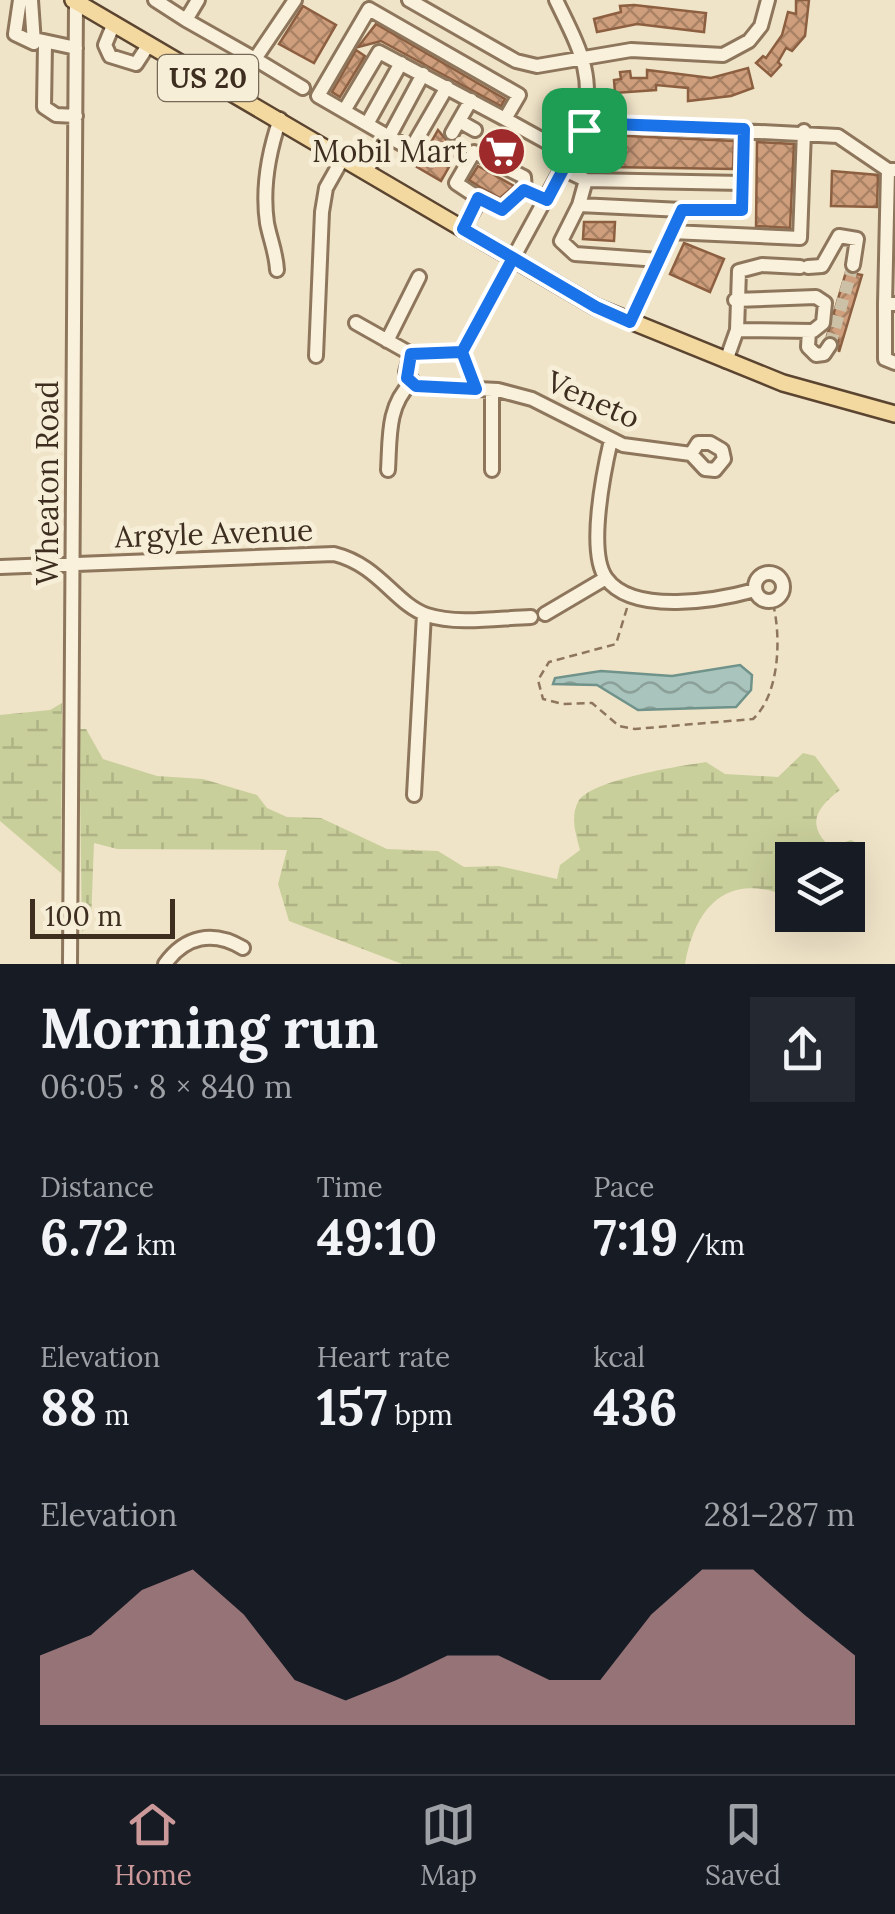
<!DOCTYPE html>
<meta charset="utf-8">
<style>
:root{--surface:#171b24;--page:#242831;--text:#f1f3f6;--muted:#9ea1a6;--line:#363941;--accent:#cc999b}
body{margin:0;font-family:Lora,serif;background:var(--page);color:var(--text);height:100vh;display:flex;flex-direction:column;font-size:38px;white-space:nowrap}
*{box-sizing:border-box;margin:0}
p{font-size:32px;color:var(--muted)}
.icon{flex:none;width:55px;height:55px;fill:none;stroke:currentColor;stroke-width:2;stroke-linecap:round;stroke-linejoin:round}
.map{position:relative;height:964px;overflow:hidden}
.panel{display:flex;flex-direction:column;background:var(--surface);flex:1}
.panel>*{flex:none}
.tools{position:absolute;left:775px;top:842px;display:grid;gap:20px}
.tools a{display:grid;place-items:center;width:90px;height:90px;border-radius:0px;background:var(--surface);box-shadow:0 10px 40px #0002;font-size:50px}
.scale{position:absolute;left:30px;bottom:25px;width:145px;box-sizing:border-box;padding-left:10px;border:5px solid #3d2e20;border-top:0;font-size:28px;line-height:35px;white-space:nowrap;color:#3d2e20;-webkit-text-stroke:8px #f7eed8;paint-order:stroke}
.pin{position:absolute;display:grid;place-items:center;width:85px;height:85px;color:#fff;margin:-42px;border-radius:20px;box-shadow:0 5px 15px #0006}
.round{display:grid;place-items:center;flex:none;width:105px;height:105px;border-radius:0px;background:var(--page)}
.overview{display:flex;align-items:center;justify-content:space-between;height:170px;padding:0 40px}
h1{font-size:55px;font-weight:700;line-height:75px}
.stats{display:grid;grid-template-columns:repeat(3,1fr);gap:15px;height:170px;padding:10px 40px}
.stats div{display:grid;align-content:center}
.stats b{font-size:50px;font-weight:700}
.stats small{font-size:28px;font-weight:400}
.stats p{font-size:28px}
.chart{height:280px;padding:20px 40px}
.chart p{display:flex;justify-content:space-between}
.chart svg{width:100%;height:180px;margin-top:10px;fill:var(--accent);opacity:.7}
.tabs{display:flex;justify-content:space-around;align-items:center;height:140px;border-top:2px solid var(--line);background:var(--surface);font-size:28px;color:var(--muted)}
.tabs a{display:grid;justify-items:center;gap:5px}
.tabs .active{color:var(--accent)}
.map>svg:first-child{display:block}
.wetland{fill:url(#wetland-marsh)}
.water{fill:url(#water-waves);stroke:#6f938a;stroke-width:2.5}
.building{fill:url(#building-cross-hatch);stroke:#8d5f41;stroke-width:2.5}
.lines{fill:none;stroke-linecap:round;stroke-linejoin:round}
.minor-tunnel{stroke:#ccc0a6;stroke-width:12;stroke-dasharray:12 6;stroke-linecap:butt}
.minor-casing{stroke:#8d765c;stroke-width:18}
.major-casing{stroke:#5b4430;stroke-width:20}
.path{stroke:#8d765c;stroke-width:2.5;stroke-dasharray:8 5;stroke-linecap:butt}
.minor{stroke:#faf1dc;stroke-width:12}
.major{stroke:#f3d9a0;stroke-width:15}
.route-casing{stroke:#fff;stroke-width:20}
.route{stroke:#1a73e8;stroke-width:12}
.labels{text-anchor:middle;stroke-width:10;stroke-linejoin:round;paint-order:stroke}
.shield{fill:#f7eed8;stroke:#756857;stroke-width:2.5}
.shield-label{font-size:28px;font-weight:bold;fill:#3d2e20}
.poi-label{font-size:30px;fill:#3d2e20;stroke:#f7eed8;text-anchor:end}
.street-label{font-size:30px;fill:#3d2e20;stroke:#f7eed8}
</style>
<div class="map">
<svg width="895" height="964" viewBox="0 0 895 964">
<defs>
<pattern id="wetland-marsh" width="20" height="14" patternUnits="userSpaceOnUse" patternTransform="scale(2.5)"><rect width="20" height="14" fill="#c9cf9b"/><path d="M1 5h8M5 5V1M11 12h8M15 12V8" fill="none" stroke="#aeb285"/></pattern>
<pattern id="water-waves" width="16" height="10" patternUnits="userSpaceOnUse" patternTransform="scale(2.5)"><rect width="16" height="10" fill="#a9c4bc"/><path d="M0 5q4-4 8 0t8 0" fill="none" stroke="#8ba098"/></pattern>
<pattern id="building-cross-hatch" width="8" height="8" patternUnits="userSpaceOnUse" patternTransform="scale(2.5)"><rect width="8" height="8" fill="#cf9f7d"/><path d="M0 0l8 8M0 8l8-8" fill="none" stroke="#a98266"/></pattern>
</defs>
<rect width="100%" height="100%" fill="#f0e4c8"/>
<path class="wetland" d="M62,703L61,873L0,821V715L50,710Z
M79,729H86L103,759L157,776L203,779L257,795L267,808L287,817L321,818L387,849L438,851L464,867L499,866L557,879L560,865L580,850C576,834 570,818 578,802C589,780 680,766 706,762L725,774L778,777L803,753L815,756L840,790C816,808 806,824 830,847L851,840L862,846L856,875L848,885V860H792V898C730,871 696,903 685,964H402L289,921L278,884L287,850L117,849L94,843L91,922L82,932Z"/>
<path class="water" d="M740,665L752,675L751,690L736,707L638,710L597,685L553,684L555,678L601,671L672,676Z"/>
<path class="building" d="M796,0H809L805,36L792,51L786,48L778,62L781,65L771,76L756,63L763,56L766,58L782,35L788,12L796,14Z
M634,5L706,13L704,32L637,24L597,32L594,19L621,12L620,6Z
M303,6L336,25L314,63L279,44Z
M376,24L505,99L501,106L381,41L358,47Z
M356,50L365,56L340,97L332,92Z
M748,68L753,88L731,96L688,101V88L656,85V90L615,93L614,80L621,79L620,72L630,71L631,78H647V70L711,78Z
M438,130L448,142L462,144L441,181L417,167Z
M607,135L734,141L733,169L607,167Z
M757,142L794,144L790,228L756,226Z
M478,166L514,186L500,198L480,187L469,180Z
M832,171L878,175L877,207L831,206Z
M584,222H615L614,241L583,239Z
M684,243L724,259L710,292L670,274Z
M846,272L862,275L839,352L838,340L827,336Z"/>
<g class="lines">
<path class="minor-tunnel" d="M830,345L853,265"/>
<defs>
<path id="minor" d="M20,0L15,34L34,43L31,0
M155,0L186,20L198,0
M295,0L255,59L303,88
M409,0L516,61L537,66L631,50L723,55L749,41L761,26L768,0
M186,20L255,59L234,92
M114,23L105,45L110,56L136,64L149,44
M39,40L76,48
M45,44L44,107L56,115L76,116
M423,74L389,137L411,149L447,87
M344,111L379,52L505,119
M459,121L475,130
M585,123L838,136L888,170
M367,124L401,63
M452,133L471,100
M367,169L389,137L318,96L369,9L519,95L505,119L572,156
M565,170L586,180L743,183L744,129
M586,180L579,205L682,210
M478,198L501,210L525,190
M579,205L561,241L575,254L659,260
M463,229L480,199L456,183L474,152L524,177L525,190L547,200
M672,232L800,238L804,131
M808,267L822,266L839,236L857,239L853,265
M277,270C276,252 270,239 267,223C262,188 269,151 280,119
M735,300L816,297L825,303L823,323L813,331L737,330
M885,304L888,170H895
M895,304H885V359L895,363
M630,322L682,210H742L743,183
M356,323L411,354L406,372L416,386L498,390L532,399L623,445L691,454L705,469L715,470L724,459L722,450L710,443H698L691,454
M809,331L808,347L816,355L824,354L830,345
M387,341L419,277
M462,352L583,130C595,73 580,50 556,0
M462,352L476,389
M411,354L462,352
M316,356L322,212L326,188L344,156
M726,361L737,330L739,271L762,265L800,267
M611,440C604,470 587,552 606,578C633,616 719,600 755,590
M388,470C390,438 387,406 411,383
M492,470V390
M0,567L334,554C379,565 395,604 427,615C458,625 498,618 531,617
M755 587a14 14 0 1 1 28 0a14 14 0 1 1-28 0Z
M545,614L606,578
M414,795L424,614
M70,964L76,2
M165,964C185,936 213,930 243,948"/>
<path id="major" d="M73,0L596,307L783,383L895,414"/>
</defs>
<use href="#minor" class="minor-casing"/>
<use href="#major" class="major-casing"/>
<path class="path" d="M627,608L616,644L549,662L538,680L543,699L563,704L592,703L619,726L635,729L753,719C779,695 781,641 774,608"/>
<use href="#minor" class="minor"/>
<use href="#major" class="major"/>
</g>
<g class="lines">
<defs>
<path id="route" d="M584,130L547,200L524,190L502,210L478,198L463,229L513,258L462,352L476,389L416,386L407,378L411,354L462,352L513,258L596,307L630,322L682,210H742L744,129L585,123L584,130"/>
</defs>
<use href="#route" class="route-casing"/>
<use href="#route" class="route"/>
</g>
<defs>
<symbol id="supermarket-disc" viewBox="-11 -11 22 22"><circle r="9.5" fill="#9e2a2b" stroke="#f7eed8"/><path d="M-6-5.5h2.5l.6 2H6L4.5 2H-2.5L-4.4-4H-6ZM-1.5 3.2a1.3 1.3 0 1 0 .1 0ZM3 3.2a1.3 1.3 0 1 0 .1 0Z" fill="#fff"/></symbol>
</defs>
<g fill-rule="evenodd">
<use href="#supermarket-disc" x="474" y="124" width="55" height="55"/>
</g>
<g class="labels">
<rect class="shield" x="158" y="55" width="100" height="46" rx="8"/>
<g class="shield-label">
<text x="208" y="88">US 20</text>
</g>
<g class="poi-label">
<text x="467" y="162">Mobil Mart</text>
</g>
<g class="street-label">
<text transform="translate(593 400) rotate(24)" y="10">Veneto</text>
<text transform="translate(48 483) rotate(-90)" y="10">Wheaton Road</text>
<text transform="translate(214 534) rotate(-2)" y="10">Argyle Avenue</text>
</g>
</g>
</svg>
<div class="tools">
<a><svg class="icon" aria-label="layers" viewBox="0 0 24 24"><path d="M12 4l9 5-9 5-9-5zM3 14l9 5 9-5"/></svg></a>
</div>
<div class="scale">100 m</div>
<div class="pin" style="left:584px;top:130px;background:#1e9e55"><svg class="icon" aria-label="arrive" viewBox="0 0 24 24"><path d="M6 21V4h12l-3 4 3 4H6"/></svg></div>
</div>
<section class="panel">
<div class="overview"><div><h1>Morning run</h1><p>06:05 · 8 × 840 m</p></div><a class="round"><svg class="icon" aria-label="share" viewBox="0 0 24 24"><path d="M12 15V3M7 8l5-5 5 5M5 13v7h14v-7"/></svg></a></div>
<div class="stats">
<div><p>Distance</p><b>6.72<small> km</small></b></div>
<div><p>Time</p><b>49:10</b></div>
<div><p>Pace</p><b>7:19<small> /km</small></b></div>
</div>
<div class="stats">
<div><p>Elevation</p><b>88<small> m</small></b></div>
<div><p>Heart rate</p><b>157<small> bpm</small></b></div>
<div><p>kcal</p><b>436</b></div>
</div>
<div class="chart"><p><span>Elevation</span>281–287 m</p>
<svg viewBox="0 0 160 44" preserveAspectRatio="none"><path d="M0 44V27L10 22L20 11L30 6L40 17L50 33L60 38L70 33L80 27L90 27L100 33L110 33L120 17L130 6L140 6L150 17L160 27V44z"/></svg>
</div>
</section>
<nav class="tabs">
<a class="active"><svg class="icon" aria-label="home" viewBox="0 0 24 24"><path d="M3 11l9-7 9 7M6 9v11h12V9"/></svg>Home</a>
<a><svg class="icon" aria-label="map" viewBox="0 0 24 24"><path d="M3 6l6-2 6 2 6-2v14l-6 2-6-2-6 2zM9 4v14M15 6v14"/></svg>Map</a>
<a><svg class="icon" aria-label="saved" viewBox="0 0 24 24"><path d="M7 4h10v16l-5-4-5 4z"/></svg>Saved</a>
</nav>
